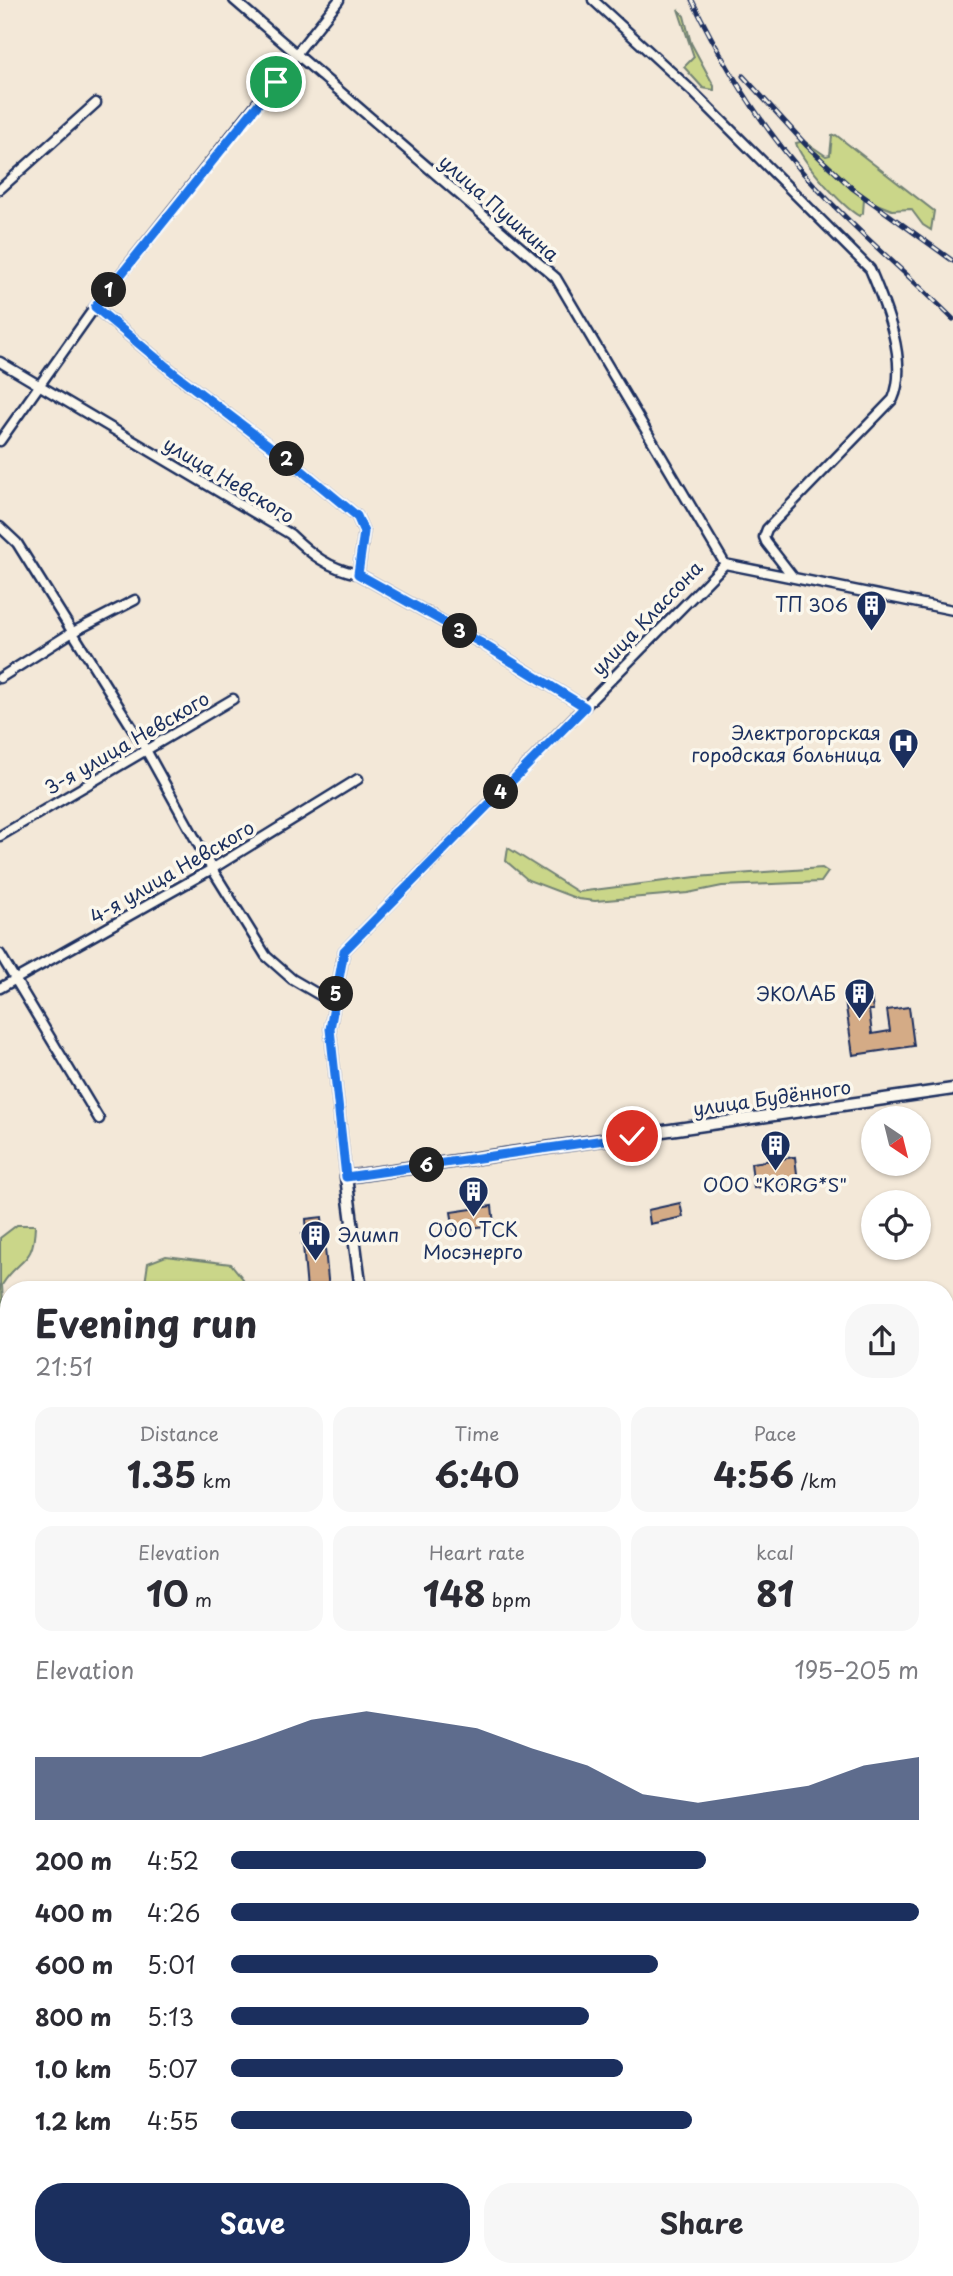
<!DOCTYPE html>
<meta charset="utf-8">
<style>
:root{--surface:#fff;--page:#f7f7f7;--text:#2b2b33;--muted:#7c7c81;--accent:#1b2f5e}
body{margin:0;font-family:"Playpen Sans",sans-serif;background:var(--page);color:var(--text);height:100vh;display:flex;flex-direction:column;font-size:26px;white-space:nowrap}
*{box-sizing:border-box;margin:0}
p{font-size:23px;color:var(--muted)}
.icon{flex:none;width:38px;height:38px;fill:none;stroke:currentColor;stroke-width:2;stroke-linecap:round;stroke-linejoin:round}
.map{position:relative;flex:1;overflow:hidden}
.sheet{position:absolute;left:0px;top:1281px;width:954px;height:996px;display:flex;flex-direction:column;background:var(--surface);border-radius:28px 28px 0 0;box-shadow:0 2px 5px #0004}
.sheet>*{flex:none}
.needle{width:46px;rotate:145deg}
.tools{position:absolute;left:861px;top:1106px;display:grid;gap:14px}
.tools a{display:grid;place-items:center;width:70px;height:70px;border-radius:50%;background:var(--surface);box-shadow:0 2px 5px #0004;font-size:35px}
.pin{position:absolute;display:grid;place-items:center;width:60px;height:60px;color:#fff;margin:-30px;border:4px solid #fff;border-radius:50%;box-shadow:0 2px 7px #0007}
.km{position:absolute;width:35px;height:35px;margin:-18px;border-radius:50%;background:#222;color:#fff;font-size:19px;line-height:35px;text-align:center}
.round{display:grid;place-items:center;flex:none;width:74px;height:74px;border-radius:28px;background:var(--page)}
.overview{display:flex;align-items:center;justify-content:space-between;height:119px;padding:0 35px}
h1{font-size:38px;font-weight:700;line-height:52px}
.figures{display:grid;grid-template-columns:repeat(3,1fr);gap:10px;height:119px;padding:7px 35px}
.figures div{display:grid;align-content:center;border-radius:18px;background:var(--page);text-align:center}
.figures b{font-size:35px;font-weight:700}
.figures small{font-size:19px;font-weight:400}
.figures p{font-size:19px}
.chart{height:196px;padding:14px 35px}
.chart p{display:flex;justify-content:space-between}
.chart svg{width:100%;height:126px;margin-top:7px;fill:var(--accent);opacity:.7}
.button{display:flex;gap:14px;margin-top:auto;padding:14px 35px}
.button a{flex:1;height:80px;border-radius:28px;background:var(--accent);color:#fff;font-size:28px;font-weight:700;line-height:80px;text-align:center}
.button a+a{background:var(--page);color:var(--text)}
ul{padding:0 35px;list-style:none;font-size:23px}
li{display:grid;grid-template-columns:112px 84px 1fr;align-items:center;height:52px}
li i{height:18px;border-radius:9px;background:var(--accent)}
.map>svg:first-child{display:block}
.green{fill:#cad689;stroke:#728274;stroke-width:2}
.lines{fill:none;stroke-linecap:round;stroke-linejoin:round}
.stream{stroke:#5f8bb4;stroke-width:2.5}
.building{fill:#d4ab86;stroke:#1b2f5e;stroke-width:2}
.minor-casing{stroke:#1b2f5e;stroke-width:13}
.tertiary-casing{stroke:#1b2f5e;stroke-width:15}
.minor{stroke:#fbf7ec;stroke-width:8}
.tertiary{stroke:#fbf7ec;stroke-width:10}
.rail-casing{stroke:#1b2f5e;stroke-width:5}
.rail{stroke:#fbf7ec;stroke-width:2.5;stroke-dasharray:8;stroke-linecap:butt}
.route-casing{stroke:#fff;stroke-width:14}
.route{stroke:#1a73e8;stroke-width:9}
.labels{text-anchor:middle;stroke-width:7;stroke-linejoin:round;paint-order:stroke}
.street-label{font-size:19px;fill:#1b2f5e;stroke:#fbf7ec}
.poi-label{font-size:19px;fill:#1b2f5e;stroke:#fbf7ec;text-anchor:end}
</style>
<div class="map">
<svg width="953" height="2276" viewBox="0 0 953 2276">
<rect width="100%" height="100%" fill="#f3e8d8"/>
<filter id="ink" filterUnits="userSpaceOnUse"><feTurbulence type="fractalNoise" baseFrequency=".0143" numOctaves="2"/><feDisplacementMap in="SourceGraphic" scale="14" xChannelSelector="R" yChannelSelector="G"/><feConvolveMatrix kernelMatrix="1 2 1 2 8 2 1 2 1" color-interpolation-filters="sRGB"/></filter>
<g filter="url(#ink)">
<path class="green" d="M678,9L684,16L691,43L714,86V90L703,88L684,67L694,57Z
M836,135L934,211L931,230L923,225L911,209L892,210L864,199L863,213L859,216C843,207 801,161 796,143L804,141L826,156L830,155L832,136Z
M508,848L578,892L696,877L822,868L828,872L821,882L722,886L688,893L595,901L578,899L528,880L506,861Z
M17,1225H35C34,1266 20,1256 2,1285L9,1406V1584L5,1590L0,1583V1238Z
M166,1256L231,1264L243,1279L244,1290H144L148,1263Z
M0,1663L9,1678V2268H341L339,2276H0Z
M945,2068H953V2276H797L793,2268H945Z
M662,2268H773L761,2276H663Z"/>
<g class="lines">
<path class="stream" d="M0,1646L9,1661
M79,2268L82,2274
M549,2268L554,2276
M79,2276L94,2268
M238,2276L253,2268
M389,2276L391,2268"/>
</g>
<path class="building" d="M871,996L873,1010H869L872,1034L890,1031L887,1010L909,1007L914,1046L853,1055L845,1000Z
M795,1157L798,1182L754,1188L751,1163Z
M680,1203L683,1217L650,1224L648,1210Z
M492,1206L494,1225L454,1230L451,1212Z
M322,1217L329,1290H307L302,1234H307L306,1219Z"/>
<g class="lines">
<defs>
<path id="minor" d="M234,0L556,278L725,564
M593,0L692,91L870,269C885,304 909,362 893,399L767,529L764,537L766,542L793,577
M0,189L96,103
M95,307L174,373L300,469L357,516L364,532L358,574
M0,362L290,534C312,555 328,568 358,574L483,644L585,707
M0,441L95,307L339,0
M0,527L17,543L146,750L212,869L266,956L292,979L335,1004
M725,564L953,610
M0,678L71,633L135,600
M0,836L233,699
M0,954L99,1119
M0,988L212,869L358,779
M346,1177L330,1029L344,951L725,564"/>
<path id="tertiary" d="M361,1290L346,1177L953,1089
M360,2276L361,2268"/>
</defs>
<use href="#minor" class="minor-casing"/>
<use href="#tertiary" class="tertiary-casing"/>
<use href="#minor" class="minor"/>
<use href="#tertiary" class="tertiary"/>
<defs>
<path id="rail" d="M692,0C724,66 764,132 815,186C858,233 908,274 953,319
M743,76L807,146L852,188L953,261"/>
</defs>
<use href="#rail" class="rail-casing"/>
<use href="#rail" class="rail"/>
</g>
</g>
<g class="lines" filter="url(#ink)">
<defs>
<path id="route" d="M276,82L95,307L174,373L300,469L357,516L364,532L358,574L483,644L585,707L344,951L330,1029L346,1177L632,1136"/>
</defs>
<use href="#route" class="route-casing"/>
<use href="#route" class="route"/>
</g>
<defs>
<symbol id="building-pin" viewBox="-11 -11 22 30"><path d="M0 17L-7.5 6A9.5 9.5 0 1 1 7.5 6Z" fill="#1b2f5e" stroke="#fbf7ec"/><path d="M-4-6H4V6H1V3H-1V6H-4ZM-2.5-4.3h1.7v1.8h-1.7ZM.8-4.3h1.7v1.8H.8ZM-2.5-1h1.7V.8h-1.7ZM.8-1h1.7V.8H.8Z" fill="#fff"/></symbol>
<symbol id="hospital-pin" viewBox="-11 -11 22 30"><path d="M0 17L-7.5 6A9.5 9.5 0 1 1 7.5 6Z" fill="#1b2f5e" stroke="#fbf7ec"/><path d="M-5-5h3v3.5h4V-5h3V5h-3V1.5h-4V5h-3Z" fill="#fff"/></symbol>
</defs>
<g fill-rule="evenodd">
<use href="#building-pin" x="854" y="588" width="35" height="47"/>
<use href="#hospital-pin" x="886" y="726" width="35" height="47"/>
<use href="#building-pin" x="842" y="976" width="35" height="47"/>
<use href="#building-pin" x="758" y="1128" width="35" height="47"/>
<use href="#building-pin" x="456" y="1174" width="35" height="47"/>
<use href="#building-pin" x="298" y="1218" width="35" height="47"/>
</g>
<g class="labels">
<g class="street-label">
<text transform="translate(499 208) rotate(41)" y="7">улица Пушкина</text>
<text transform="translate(229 480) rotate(31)" y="7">улица Невского</text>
<text transform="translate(647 618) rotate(-46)" y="7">улица Классона</text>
<text transform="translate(127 743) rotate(-30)" y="7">3-я улица Невского</text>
<text transform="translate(172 872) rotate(-30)" y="7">4-я улица Невского</text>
<text transform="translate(772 1098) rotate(-8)" y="7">улица Будённого</text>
</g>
<g class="poi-label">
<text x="848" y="612">ТП 306</text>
<text x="881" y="740">Электрогорская<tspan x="881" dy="22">городская больница</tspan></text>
<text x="836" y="1001">ЭКОЛАБ</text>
<text x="775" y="1192" text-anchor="middle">ООО "KORG*S"</text>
<text x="473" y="1237" text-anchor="middle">ООО ТСК<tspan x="473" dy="22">Мосэнерго</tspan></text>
<text x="338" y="1242" text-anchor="start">Элимп</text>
</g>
</g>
</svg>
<div class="tools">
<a><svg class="needle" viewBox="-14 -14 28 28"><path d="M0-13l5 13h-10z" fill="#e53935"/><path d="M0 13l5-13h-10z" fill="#7c7c81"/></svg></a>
<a><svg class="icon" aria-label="locate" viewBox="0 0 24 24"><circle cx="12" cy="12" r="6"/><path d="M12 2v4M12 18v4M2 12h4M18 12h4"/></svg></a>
</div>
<div class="pin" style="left:276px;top:82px;background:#1e9e55"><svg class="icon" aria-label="arrive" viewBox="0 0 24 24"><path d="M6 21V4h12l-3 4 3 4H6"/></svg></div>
<div class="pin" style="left:632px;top:1136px;background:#d93025"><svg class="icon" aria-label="check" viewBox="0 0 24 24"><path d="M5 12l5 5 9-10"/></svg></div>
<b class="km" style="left:109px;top:290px">1</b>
<b class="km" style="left:287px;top:459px">2</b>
<b class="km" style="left:460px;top:631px">3</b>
<b class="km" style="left:501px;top:792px">4</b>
<b class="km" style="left:336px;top:994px">5</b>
<b class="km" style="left:427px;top:1165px">6</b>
<section class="sheet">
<div class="overview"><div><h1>Evening run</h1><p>21:51</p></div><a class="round"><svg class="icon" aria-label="share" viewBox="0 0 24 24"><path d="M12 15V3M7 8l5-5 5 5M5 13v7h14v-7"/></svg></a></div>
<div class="figures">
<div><p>Distance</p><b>1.35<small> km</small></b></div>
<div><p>Time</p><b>6:40</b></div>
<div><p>Pace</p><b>4:56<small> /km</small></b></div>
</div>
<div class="figures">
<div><p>Elevation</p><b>10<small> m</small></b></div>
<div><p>Heart rate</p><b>148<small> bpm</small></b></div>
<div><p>kcal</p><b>81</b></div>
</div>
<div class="chart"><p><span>Elevation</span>195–205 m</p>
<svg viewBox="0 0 160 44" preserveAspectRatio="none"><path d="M0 44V22L10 22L20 22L30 22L40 16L50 9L60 6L70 9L80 12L90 19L100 25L110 35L120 38L130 35L140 32L150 25L160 22V44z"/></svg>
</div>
<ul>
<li><b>200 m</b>4:52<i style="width:69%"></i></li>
<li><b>400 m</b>4:26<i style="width:100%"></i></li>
<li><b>600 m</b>5:01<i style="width:62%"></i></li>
<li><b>800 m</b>5:13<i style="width:52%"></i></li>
<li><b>1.0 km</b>5:07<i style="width:57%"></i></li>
<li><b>1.2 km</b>4:55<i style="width:67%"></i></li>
</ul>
<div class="button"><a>Save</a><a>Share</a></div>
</section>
</div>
